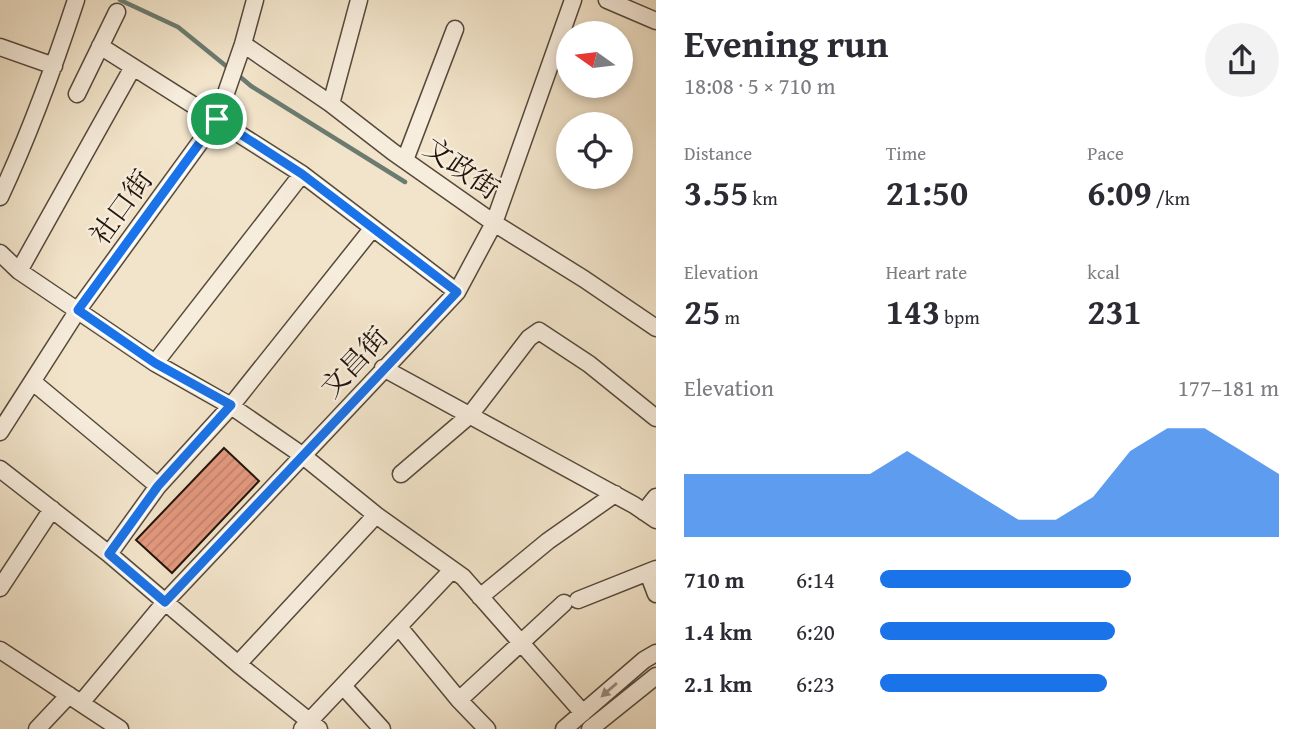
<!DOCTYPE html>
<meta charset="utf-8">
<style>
:root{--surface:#fff;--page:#f2f2f3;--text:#2b2b33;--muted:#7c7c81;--accent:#1a73e8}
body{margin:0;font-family:"Gentium Book Plus","Noto Serif TC",serif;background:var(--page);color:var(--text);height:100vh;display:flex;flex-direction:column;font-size:26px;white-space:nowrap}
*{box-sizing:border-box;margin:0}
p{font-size:23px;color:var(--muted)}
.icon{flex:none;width:38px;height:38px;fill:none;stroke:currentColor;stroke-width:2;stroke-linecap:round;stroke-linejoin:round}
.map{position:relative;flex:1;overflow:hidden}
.panel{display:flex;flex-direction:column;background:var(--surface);width:651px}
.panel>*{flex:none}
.needle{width:46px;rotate:284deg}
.tools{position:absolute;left:556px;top:21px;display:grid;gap:14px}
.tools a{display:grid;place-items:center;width:77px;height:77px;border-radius:50%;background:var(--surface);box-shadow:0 4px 10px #0003;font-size:35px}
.pin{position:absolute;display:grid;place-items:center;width:60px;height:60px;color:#fff;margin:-30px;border:4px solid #fff;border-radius:50%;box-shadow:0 2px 7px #0007}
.round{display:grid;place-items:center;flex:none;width:74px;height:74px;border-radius:37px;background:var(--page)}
.head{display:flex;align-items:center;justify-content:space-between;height:119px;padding:0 28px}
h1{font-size:38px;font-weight:700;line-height:52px}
.metrics{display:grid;grid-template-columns:repeat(3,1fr);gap:10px;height:119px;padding:7px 28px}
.metrics div{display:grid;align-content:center}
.metrics b{font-size:35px;font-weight:700}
.metrics small{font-size:19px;font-weight:400}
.metrics p{font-size:19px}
.chart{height:196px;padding:14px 28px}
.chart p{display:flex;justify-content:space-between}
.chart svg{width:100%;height:126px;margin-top:7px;fill:var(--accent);opacity:.7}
ul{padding:0 28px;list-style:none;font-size:23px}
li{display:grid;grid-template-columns:112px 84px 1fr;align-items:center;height:52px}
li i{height:18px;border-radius:9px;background:var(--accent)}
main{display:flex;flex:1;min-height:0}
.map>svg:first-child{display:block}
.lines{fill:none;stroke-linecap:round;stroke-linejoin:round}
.stream{stroke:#6b7b70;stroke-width:4.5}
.building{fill:url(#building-hatch);stroke:#21150b;stroke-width:2}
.minor-casing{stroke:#55493b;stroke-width:19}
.minor{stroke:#f7eddd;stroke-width:16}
.oneway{fill:#978c7e}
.route-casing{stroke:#fff;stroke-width:14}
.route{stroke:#1a73e8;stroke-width:9}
.labels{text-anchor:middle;stroke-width:5;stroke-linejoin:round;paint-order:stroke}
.street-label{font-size:28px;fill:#21150b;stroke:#f7eddd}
</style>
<main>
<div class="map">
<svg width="656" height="729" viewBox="0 0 656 729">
<defs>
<pattern id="building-hatch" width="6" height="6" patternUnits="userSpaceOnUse" patternTransform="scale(1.75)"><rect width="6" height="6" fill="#e3987e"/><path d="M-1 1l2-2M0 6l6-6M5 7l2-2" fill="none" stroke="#c2826c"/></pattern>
</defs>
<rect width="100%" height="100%" fill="#f2e4ca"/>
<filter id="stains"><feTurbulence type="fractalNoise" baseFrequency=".00286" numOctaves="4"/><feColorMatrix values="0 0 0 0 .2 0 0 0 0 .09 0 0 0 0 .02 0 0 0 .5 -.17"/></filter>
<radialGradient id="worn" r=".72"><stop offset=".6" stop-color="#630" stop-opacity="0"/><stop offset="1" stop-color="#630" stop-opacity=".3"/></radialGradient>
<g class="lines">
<path class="stream" d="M120,0L178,27L231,70
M238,75L251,86L405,182"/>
</g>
<path class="building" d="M224,448L259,481L172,573L136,540Z"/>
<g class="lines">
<defs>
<path id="minor" d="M607,0L656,21
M243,44L331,104L393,152L494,223L584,279L656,328
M100,46L302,174L457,292
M0,47L54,66
M77,94L117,12
M331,104L359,0
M405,160L455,29
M0,197C30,133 54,67 76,0
M0,253L19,271L155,363L231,406L302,455L376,515L463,577L583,713
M19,271L133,67
M155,363L302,174
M383,368L634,505L656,520
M33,382L158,486
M0,432L78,310L217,119L243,44L255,0
M0,469L109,554L238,664L319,729
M401,474L470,415L529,338L539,331L589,364L656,418
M644,512L656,497
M109,554L158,486L231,406L372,229
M648,573L656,594
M0,588L52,509
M480,597L548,541L615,494
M578,600L656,569
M399,627L459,700L487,729
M0,650L120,729
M238,664L376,515
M343,686L382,729
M459,700L564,603
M81,703L165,602L457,292L494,223L573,0
M37,729L69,695
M302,729L452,570
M564,729L644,660L656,653
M590,729L656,676"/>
</defs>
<use href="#minor" class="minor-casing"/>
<use href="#minor" class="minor"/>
</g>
<defs><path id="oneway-solid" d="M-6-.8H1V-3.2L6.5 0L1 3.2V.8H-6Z" transform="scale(1.75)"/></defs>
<use class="oneway" href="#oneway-solid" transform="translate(609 690) rotate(139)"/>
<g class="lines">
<defs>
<path id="route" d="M217,119L302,174L457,292L165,602L109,554L158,486L231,405L155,363L78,310Z"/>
</defs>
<use href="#route" class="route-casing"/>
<use href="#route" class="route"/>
</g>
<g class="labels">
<g class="street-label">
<text transform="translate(462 168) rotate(35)" y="10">文政街</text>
<text transform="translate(121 207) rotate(-54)" y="10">社口街</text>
<text transform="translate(354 362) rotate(-47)" y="10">文昌街</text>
</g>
</g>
<rect width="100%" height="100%" filter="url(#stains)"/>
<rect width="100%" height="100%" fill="url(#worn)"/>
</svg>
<div class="tools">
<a><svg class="needle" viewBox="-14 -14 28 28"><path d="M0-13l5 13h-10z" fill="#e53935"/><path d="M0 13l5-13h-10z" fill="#7c7c81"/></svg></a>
<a><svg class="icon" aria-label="locate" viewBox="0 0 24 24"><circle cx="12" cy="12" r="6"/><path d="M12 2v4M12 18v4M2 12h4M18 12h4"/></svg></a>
</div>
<div class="pin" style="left:217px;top:119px;background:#1e9e55"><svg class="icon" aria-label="arrive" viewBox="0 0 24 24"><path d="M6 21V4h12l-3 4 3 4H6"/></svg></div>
</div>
<section class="panel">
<div class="head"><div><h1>Evening run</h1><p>18:08 · 5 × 710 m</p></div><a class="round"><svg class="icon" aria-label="share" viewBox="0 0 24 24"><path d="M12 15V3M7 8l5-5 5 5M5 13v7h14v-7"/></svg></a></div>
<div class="metrics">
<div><p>Distance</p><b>3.55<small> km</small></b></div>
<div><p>Time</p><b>21:50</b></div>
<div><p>Pace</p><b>6:09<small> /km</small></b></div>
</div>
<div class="metrics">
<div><p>Elevation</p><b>25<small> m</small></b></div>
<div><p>Heart rate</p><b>143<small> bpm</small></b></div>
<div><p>kcal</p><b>231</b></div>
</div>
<div class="chart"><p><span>Elevation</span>177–181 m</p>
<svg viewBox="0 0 160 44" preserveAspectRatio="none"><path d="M0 44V22L10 22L20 22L30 22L40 22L50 22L60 14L70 22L80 30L90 38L100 38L110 30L120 14L130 6L140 6L150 14L160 22V44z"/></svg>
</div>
<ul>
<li><b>710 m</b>6:14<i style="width:63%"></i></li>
<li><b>1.4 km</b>6:20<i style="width:59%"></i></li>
<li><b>2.1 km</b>6:23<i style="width:57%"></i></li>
</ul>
</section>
</main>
